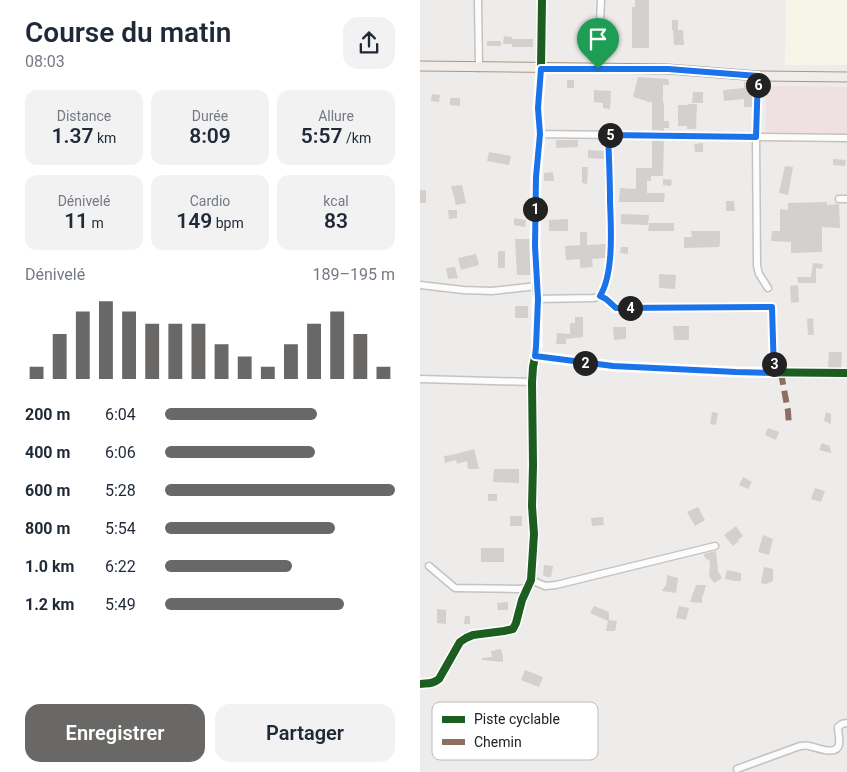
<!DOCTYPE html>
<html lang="fr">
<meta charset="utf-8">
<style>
:root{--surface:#fff;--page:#f2f2f3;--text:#1f2937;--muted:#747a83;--accent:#696867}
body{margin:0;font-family:Roboto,sans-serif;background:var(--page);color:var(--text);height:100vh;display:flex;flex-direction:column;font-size:19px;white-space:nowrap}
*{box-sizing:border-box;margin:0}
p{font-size:16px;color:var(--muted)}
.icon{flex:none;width:28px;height:28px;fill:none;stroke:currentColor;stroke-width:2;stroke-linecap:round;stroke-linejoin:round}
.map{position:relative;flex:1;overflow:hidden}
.panel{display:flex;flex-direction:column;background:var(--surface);width:420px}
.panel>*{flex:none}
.pin{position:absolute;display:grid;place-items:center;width:42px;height:42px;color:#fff;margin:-51px -21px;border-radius:50% 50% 50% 0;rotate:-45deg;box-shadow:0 0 5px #0007}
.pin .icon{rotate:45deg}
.km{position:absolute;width:25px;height:25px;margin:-12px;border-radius:50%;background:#222;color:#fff;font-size:14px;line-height:25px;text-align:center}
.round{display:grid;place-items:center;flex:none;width:52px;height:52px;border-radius:15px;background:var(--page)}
.summary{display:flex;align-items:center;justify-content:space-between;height:85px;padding:0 25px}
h1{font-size:28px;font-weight:600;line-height:38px}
.stats{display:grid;grid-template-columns:repeat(3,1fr);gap:8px;height:85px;padding:5px 25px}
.stats div{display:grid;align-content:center;border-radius:12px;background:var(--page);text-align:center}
.stats b{font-size:21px;font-weight:600}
.stats small{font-size:14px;font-weight:400}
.stats p{font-size:14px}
.chart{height:140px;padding:10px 25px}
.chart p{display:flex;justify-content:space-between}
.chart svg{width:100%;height:90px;margin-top:5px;stroke:var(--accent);stroke-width:6}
.cta{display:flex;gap:10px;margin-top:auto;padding:10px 25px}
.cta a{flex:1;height:58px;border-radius:15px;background:var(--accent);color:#fff;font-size:20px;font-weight:600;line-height:58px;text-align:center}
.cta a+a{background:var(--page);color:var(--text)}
ul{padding:0 25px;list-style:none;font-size:16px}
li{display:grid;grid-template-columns:80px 60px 1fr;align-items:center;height:38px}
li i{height:12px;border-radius:6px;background:var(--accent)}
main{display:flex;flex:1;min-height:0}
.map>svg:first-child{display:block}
.commercial{fill:#efe1e1}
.education{fill:#f6f5e7}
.building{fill:#d3d0ce}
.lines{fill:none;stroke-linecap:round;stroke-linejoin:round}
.minor-casing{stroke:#c4c3c2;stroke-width:9}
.major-casing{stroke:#a49887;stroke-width:11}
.minor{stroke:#fcfcfc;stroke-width:6}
.major{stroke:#f1ece7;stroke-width:9}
.quiet{stroke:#8d6e63;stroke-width:6;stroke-dasharray:12 6;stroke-linecap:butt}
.cycleway-casing{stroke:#fff;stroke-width:11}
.cycleway{stroke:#1b5e20;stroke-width:8}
.route-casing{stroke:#fff;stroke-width:10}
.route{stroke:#1a73e8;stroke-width:6}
.key{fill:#fff;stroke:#bcbcbc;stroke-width:1}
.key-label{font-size:14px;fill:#212121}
</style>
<main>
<section class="panel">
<div class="summary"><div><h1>Course du matin</h1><p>08:03</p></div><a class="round"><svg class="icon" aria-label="share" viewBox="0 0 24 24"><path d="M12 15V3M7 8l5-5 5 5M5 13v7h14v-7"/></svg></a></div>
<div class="stats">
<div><p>Distance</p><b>1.37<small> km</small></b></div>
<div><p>Durée</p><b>8:09</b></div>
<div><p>Allure</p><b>5:57<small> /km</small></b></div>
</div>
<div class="stats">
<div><p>Dénivelé</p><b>11<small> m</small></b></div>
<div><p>Cardio</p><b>149<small> bpm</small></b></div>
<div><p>kcal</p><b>83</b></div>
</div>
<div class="chart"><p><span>Dénivelé</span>189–195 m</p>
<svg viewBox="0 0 160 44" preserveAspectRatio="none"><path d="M5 44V38M15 44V22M25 44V11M35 44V6M45 44V11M55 44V17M65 44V17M75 44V17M85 44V27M95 44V33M105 44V38M115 44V27M125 44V17M135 44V11M145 44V22M155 44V38"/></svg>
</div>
<ul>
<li><b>200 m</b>6:04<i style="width:66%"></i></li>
<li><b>400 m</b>6:06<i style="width:65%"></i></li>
<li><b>600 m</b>5:28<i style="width:100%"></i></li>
<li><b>800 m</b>5:54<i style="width:74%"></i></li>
<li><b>1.0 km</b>6:22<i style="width:55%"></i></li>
<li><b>1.2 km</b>5:49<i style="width:78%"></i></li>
</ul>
<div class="cta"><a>Enregistrer</a><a>Partager</a></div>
</section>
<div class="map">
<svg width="427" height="772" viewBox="0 0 427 772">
<rect width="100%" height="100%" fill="#eeecea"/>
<path class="commercial" d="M346,86L427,87V134H346Z"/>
<path class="education" d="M366,0H427V65H365Z"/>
<path class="building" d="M215,0H229V48H212V7H215Z
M252,20H258V30H252Z
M253,30H263L264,45H254Z
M84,36L92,37V39H113V47H92V44H83Z
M67,41H81V46H67Z
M218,77L248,79L249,85H243V103H244V121H249V128H244V131L232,130V102H227V101L213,97Z
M147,80H154V88H147Z
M324,82H333L332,107H324V99L304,101L303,90L324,88Z
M174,90L191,91L190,109L183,108V103L174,102Z
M273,92H283V103H272Z
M12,94L20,95L19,102L11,101Z
M30,98H40V106L30,105Z
M268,104H277L276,129H267V126H258V105H268Z
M136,140H158V147L136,148Z
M232,140L244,141L243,176H231V181H227V193H245L244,202H199L200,188L216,189V168H232Z
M283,143V152H275L274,144Z
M168,150L184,151V159L168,158Z
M69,152L91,156L89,165L67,161Z
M413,159L426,160L425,166L413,165Z
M365,166L373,167L368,195L359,193Z
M162,167H168L167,184L162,183Z
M133,172L134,181H124V173Z
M243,179L252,180L251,186L243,185Z
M42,185L46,203L36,205L31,186Z
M0,190H6V203H0Z
M306,201H314L315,211H306Z
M407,202V205L419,204L420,228L402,227V252L371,253V242L351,241L352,231H360V209L368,210V203Z
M28,210H37V218L29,219Z
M201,214L229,215L228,225L201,224Z
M94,218L106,220L105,227L94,225Z
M148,219V231H129V220Z
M229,223H254V231H228Z
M271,231H300V242L299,247L264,248V237H272Z
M160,232H167V245L186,244L185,258L172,259L173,267L160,268V259L146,260L145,246L160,245Z
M95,239H110L111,275H97Z
M201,247H208V254L200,253Z
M78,251H85V268H78Z
M56,254L59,265L41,270L38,258Z
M393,263L403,264L402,269L396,268V283H378L377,277H391Z
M35,267L38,278L28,279L26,268Z
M239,274L256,275L255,289L239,288Z
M378,285L379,302L371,303L370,286Z
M95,306H108V318H95Z
M155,317H163V337L146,339V344H136L137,333L150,334V323H155Z
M393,318L394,335H388L387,319Z
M253,326H269V340H254Z
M193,327H206V339L194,340Z
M409,352H422L421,368H408Z
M292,412L298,413L296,425L290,424Z
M406,412L411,414V424L404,421Z
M348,428L359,432L356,440L345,435Z
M402,443L410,446L411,453L399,450Z
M54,449L59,469H48L47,461L37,464L36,460L25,463L24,456L32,455Z
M74,469H99V483L73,482Z
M323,477L332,482L328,489L319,485Z
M395,488L405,491L401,502L391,499Z
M68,494H77V501H68Z
M278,507L285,520L275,526L267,512Z
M90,516H102V526H90Z
M183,517L184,525L172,526L171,518Z
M316,526L323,536L318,540L319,541L313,546L304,535Z
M343,535L353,539L349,555L338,552Z
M61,548H84V562H61Z
M296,551L298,571L302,578L294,583L289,576L290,564L289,560L285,558L284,554Z
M124,565L133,566L131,577H127L123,575Z
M344,567L353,569V581L346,584L341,583Z
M307,570L321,573V581H315L305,579Z
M247,575L258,578L256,593L242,591L246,585Z
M276,585H286L283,596H282V603L270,602Z
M88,602V610H78L77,603Z
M174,606L189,612V620L197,621L195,631H186L188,621L170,613Z
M259,606L269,608L266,620L256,618Z
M17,609L26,610V624L17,623Z
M45,616H50V624H44Z
M81,649L83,657V662L62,660V658L72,657L71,651Z
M105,670L123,677L119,687L101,680Z"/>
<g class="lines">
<defs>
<path id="minor" d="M58,0L59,68
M178,69L181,0
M338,76L336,137L337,266L339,274L348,288
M120,134L427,138
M419,199H427
M0,285L43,290L72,291L117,286
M180,296L186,299L196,308L352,307L354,373
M117,299L174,298L180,296C194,272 191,229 190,201C190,179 189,157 188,135
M115,356L193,366L316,372L427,373
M0,379L112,382
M9,566L35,588L99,589L108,588
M111,580L125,586L136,585L295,546
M0,684C8,683 13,684 19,679L40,642L46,638L53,635L84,631L93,629L96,623L102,600L111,580L114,534L112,506L113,465L112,382L113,367L117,347V299L115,246L116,177L120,134L118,108L121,69L122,0
M317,769L380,746C384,746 385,745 389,746C396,747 417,757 419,744C420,739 418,733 418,727L422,724L427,723"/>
<path id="major" d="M0,66L248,69L338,76L427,77"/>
</defs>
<use href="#minor" class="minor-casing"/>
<use href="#major" class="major-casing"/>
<use href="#minor" class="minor"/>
<use href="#major" class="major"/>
<path class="quiet" d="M361,373L368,411L369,426"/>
<defs>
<path id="cycleway" d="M115,356L193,366L316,372L427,373
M0,684C8,683 13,684 19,679L40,642L46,638L53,635L84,631L93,629L96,623L102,600L111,580L114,534L112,506L113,465L112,382L113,367L117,347V299L115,246L116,177L120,134L118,108L121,69L122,0"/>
</defs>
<use href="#cycleway" class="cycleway-casing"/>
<use href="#cycleway" class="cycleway"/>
</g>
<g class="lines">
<defs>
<path id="route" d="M121,69H248L338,76L336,137L188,135C189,157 190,179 190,201C191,228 194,273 180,296L186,299L196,308L352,307L354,373L316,372L193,366L115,356L116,347L118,299L115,246L116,177L120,134L118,108Z"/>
</defs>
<use href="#route" class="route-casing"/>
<use href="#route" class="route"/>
</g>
<rect x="12" y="702" width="166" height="58" rx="8" class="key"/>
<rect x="22" y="716" width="23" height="7" fill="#1b5e20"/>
<rect x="22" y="739" width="23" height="6" fill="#8d6e63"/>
<g class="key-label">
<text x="54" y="724">Piste cyclable</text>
<text x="54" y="747">Chemin</text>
</g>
</svg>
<div class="pin" style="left:178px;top:69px;background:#1e9e55"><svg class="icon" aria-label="arrive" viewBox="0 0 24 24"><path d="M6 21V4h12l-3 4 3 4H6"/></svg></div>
<b class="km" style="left:115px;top:209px">1</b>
<b class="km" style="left:165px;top:363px">2</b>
<b class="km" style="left:354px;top:364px">3</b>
<b class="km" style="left:210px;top:308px">4</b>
<b class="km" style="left:190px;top:135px">5</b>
<b class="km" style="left:338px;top:85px">6</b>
</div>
</main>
